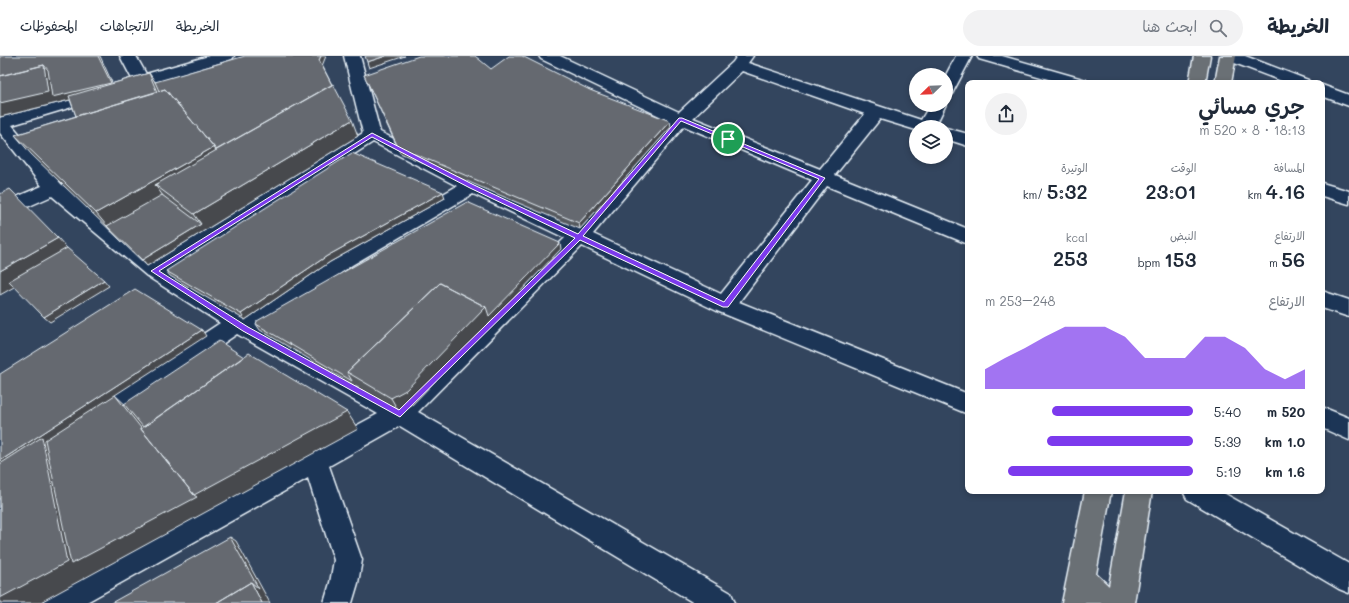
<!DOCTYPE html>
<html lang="ar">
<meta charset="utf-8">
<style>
:root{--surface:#fff;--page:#f2f2f3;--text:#1f2937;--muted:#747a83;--line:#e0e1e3;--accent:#7c3aed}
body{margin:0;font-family:Mali,"Playpen Sans Arabic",sans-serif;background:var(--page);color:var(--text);direction:rtl;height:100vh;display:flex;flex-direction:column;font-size:15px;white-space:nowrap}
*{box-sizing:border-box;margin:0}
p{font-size:13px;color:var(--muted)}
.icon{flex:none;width:22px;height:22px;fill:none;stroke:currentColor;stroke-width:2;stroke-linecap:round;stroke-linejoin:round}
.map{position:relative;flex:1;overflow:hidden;direction:ltr}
.details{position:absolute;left:965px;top:24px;width:360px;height:414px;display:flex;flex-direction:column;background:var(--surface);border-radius:8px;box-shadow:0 2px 6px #0003;direction:rtl}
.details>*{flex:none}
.needle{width:26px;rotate:247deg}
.buttons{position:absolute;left:909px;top:12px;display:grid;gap:8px}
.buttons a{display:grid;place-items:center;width:44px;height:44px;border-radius:50%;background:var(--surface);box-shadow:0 2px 6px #0003;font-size:20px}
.pin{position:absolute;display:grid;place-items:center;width:34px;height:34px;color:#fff;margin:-17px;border:2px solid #fff;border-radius:50%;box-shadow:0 1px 4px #0007}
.round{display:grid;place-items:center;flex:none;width:42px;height:42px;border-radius:21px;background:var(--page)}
.overview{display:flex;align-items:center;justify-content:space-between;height:68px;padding:0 20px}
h1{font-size:22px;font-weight:600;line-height:30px}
.metrics{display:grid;grid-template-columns:repeat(3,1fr);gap:6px;height:68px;padding:4px 20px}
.metrics div{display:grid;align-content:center}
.metrics b{font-size:20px;font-weight:600}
.metrics small{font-size:11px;font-weight:400}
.metrics p{font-size:11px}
.chart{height:112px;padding:8px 20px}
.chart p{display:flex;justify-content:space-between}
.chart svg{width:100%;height:72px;margin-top:4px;fill:var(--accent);opacity:.7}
ul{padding:0 20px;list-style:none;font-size:13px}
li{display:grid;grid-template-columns:64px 48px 1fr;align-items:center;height:30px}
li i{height:10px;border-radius:5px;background:var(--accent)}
header{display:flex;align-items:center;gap:24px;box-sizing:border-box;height:56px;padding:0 20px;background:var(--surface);border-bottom:1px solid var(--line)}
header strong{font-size:19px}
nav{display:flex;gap:22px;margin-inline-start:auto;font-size:14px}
.search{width:280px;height:36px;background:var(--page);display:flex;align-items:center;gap:10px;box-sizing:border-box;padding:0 14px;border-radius:22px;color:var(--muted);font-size:15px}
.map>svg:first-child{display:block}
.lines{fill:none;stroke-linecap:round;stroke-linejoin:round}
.minor-casing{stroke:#e8f1f8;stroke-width:3}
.major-casing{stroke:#e8f1f8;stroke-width:3}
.minor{fill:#1d3557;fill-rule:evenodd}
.major{fill:#6b6f75;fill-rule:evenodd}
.wall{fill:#575a5f;stroke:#e8f1f8}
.shaded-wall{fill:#474a4e;stroke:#e8f1f8}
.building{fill:#65696f;stroke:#e8f1f8}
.route{fill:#7c3aed;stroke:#fff;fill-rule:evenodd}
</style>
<header>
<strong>الخريطة</strong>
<div class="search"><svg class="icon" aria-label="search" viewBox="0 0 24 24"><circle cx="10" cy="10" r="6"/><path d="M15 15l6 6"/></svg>ابحث هنا</div>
<nav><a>الخريطة</a><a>الاتجاهات</a><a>المحفوظات</a></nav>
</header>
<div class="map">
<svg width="1349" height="547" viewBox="0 0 1349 547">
<rect width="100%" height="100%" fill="#33455e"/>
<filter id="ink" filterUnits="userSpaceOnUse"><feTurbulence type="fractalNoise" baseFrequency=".025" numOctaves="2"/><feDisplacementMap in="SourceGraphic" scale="8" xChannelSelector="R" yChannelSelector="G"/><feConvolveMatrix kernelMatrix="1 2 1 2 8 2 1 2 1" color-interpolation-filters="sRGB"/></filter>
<g filter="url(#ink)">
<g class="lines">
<defs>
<path id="minor" d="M120,0H136L146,18L209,0H234L232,3L12,69L61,128L155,204L363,77L344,0H360L380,76L479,126L576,171L670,65L541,3L539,0H560L679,56L733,6L737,0H753L748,7L921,64L930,49L946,48L935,71H916V74L880,63L835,119L968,173V188L827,130L739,246L968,338V358L717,255L582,190L418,356L731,537L735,547H694L400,370L329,410L362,504L358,527L352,547H324L330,527L334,504L308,422L85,547H43L47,537L378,358L237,278L104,368L96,371L88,368L84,361L88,354L220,267L147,220L52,140L0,163V148L42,130L0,77V61L132,23ZM742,15L865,58L820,113L693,62ZM684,70L812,124L721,238L593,178ZM373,86L457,130L338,199L246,262L170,215ZM473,138L565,182L398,345L264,272L352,209Z
M956,0H972L954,34L952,38L946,39V19Z
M977,0H1002L1086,24L1088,27H1062L979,3Z
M1222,0H1245L1308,24L1310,27H1287L1224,3Z
M1322,29L1349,39V50L1322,40Z
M946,72L968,78V90L946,83Z
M1322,127L1349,135V148L1322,140Z
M1322,235L1349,244V261L1322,252Z
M1322,351L1349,362V384L1322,372Z
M1183,435H1220L1349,508V537L1339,533L1187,443Z"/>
<path id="major" d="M1194,0H1210L1205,27H1189Z
M1220,0H1236L1231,27H1215Z
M1085,435H1111L1096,518L1109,530L1126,435H1152L1134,547H1062Z"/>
</defs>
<use href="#minor" class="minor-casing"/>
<use href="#major" class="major-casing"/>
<use href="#minor" class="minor"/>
<use href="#major" class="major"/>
</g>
<path class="wall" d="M322,9L358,80L147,210L31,98L15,79L76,60L70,44L0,61L149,17L155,26Z
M491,13L590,34L671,71L580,173L400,97L364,19Z
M445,142L330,206L245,264L170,220L166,215Z
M561,193L413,348L399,356L260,274L256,268Z"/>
<path class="shaded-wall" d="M100,0L115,33L0,61V47L44,9Z
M321,0H326L322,10L319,4Z
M386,0H405L369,12L367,6Z
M149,17L159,32L166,48L90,80Z
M352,64L358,80L147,210L142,204L201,168L194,158Z
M670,65L671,71L580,173L579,167Z
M214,91L221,104L155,129L166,144L107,170L112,176L96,157Z
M443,136L445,142L330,206L245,264L241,258L327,200Z
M58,182L72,198L0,239V215Z
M560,187L561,193L413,348L399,356L391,342L486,251Z
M104,224L109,230L50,266L44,261Z
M202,274L206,280L115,339L130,353L347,356L358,373L39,547H0V405Z
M230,481L236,485L270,547H262L251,526Z"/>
<path class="building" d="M0,0H98L111,27L52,41L48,14L44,9L0,20Z
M245,0H321L319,4L332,29L216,94L214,91L165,33L159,35L155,26Z
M365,0H386L367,6Z
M419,0H475L491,13L509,0H522L590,34L670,65L579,167L398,91L364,19Z
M44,9L48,36L0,47V20Z
M149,17L157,36L76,60L69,40Z
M333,28L352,64L194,158L155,129Z
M165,33L214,91L96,157L15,79Z
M352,97L443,136L327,200L241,258L166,215Z
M10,133L58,182L0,215V138Z
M162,139L201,168L142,204L107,170Z
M467,146L560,187L489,260L486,251L440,227L347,316L352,325L256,268L257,265Z
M67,192L104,224L44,261L9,225Z
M440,227L486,251L406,334L391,342L347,316Z
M135,233L202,274L0,405V318Z
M219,285L244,301L143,371L124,348Z
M249,297L347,356L194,439L141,373Z
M115,339L141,372V373L194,439L197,441L71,508L45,384Z
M42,381L67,506L0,542V408Z
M230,481L259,533L251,526L216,547H111Z
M251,526L262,547H216Z"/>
</g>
<path class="route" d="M679,62H682L825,122L728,251H723L580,184L400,361L243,275L151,215L372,77L474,129L578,178ZM681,65L819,123L724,246L583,180ZM372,81L470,132L575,182L399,354L248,271L159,215Z"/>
</svg>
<div class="buttons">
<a><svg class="needle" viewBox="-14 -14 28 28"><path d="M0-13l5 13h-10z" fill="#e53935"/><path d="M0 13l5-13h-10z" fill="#747a83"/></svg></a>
<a><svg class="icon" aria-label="layers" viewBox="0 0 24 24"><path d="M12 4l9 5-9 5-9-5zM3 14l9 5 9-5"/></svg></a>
</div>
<div class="pin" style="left:728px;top:83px;background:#1e9e55"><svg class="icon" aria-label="arrive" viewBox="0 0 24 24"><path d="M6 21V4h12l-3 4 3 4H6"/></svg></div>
<section class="details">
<div class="overview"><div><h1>جري مسائي</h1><p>18:13 · 8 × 520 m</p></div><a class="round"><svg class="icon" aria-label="share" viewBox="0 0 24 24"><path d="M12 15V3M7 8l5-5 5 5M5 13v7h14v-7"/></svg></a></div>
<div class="metrics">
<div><p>المسافة</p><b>4.16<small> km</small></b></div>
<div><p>الوقت</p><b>23:01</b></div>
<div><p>الوتيرة</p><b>5:32<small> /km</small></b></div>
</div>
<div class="metrics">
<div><p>الارتفاع</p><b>56<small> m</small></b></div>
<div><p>النبض</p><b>153<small> bpm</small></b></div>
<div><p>kcal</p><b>253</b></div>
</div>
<div class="chart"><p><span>الارتفاع</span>248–253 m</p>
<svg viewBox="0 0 160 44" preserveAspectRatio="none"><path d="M0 44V32L10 25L20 19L30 12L40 6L50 6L60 6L70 12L80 25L90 25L100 25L110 12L120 12L130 19L140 32L150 38L160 32V44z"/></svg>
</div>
<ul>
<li><b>520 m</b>5:40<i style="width:68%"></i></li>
<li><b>1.0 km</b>5:39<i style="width:70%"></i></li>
<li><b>1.6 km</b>5:19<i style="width:89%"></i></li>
</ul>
</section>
</div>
